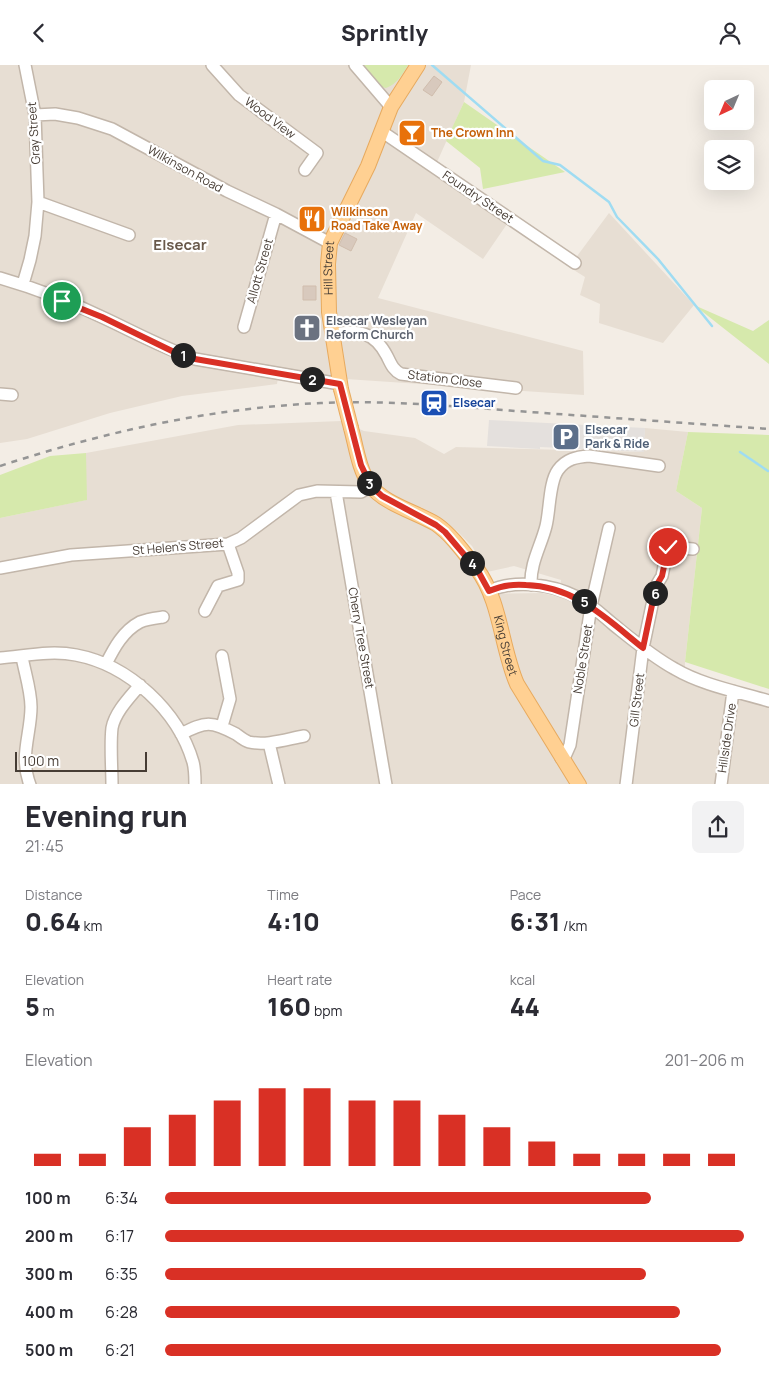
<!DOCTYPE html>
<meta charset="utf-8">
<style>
:root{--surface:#fff;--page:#f2f2f3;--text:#2b2b33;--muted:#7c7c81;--accent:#d93025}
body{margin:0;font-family:Manrope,sans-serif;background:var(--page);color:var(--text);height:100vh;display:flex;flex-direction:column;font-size:19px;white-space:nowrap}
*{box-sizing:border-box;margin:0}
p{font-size:16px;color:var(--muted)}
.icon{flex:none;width:28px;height:28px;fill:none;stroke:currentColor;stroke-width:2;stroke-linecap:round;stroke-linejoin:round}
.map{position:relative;height:719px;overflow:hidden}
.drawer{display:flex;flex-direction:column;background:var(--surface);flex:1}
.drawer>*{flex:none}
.needle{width:32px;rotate:224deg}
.tools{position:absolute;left:704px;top:15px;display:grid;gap:10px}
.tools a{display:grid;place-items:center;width:50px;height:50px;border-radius:8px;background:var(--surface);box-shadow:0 5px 20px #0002;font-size:25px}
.scale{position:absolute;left:15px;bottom:12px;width:132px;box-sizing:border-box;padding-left:5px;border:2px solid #463c34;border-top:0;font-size:14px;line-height:18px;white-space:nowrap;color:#463c34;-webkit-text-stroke:4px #fff;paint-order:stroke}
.pin{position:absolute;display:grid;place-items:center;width:42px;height:42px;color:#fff;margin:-21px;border:2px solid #fff;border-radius:50%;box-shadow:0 1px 5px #0007}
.km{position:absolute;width:25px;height:25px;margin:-12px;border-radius:50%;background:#222;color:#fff;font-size:14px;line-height:25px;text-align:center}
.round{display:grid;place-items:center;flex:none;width:52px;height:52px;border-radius:8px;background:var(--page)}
.headline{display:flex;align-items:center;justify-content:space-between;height:85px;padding:0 25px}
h1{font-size:28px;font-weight:800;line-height:38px}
.stats{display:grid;grid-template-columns:repeat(3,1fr);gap:8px;height:85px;padding:5px 25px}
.stats div{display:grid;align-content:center}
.stats b{font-size:25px;font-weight:800}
.stats small{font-size:14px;font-weight:400}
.stats p{font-size:14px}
.chart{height:140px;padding:10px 25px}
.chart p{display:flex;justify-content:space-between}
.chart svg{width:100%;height:90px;margin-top:5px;stroke:var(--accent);stroke-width:6}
ul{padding:0 25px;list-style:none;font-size:16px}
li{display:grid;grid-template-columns:80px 60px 1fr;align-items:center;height:38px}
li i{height:12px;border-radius:6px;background:var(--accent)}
header{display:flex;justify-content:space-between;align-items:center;height:65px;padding:0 25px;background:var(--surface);font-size:22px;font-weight:800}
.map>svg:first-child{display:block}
.residential{fill:#e7ded3;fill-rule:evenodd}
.green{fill:#d6e9ac}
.parking{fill:#e4e0dd}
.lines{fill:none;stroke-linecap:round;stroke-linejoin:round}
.stream{stroke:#9fdcf2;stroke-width:2.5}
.building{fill:#d8c9bd;stroke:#d0bdad}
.minor-casing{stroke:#c2b6aa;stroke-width:14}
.major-casing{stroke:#e7aa5f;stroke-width:16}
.minor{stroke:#fff;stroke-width:11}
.major{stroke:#ffd092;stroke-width:14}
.rail{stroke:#959595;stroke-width:2.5;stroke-dasharray:6 6;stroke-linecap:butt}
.major-bridge-casing{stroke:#e7aa5f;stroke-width:16;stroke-linecap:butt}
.major-bridge{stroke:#ffd092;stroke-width:14}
.route-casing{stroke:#fff;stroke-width:10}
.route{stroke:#d93025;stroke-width:6}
.labels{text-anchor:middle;stroke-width:4.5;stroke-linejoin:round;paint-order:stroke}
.street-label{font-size:12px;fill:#463c34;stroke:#fff}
.food-label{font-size:12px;font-weight:bold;fill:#c56008;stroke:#fff;text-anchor:start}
.worship-label{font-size:12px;font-weight:bold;fill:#5b616d;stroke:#fff;text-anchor:start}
.transit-label{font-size:12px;font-weight:bold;fill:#164399;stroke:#fff;text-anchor:start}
.service-label{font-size:12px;font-weight:bold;fill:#4e5e75;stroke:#fff;text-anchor:start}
.quarter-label{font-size:15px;font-weight:bold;fill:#69594b;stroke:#fff}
</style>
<header><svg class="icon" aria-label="back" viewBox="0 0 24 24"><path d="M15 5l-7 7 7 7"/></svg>Sprintly<svg class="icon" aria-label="person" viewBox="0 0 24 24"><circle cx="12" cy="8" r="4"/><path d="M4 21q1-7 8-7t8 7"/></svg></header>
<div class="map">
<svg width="769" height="720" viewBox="0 0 769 720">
<rect width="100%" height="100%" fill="#f3ede5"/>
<path class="residential" d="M0,0H471L464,37L433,106L507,159L483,194L416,148L378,233L583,286L584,330L331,313L279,305L277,319L182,331L110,348L27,374L0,378Z
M609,148L694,240L663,278L599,258L600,239L580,230L585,212L569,202Z
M341,356L364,366L415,373L444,389L456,382L643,387L645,363L688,367L676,426L702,443L685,597V612L769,638V719L0,720V453L86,435V388L238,360ZM421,442L457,466L472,481L487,507L514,501L561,515L559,532L542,528L482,529L459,485L417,450Z"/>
<path class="green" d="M363,0H408C402,10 397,19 386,23L378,21Z
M464,37L565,107L483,124L480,103L446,76Z
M694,240L753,266L769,255V299Z
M688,367L769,370V624L685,597L702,443L676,426Z
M86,388L87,435L0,453V410L50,391Z"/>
<path class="parking" d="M489,355L645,363L644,387L540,382V384L487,381Z"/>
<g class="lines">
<path class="stream" d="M432,0L543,96L560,100L609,137L617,152L658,194L712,261
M740,387L768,406"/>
</g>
<path class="building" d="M434,11L442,17L432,31L423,25Z
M409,56L422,62L415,80L402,71Z
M306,148L319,155L316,160L303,154Z
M345,168L357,174L351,186L339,180Z
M303,221H316V235H303Z
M300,252H311V258H318V270L294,271V258H300Z"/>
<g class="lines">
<defs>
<path id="minor" d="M212,0L239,30L317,88L305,105
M355,0L391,42
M35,50L55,49L78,53L112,64L227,126L276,149L330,178
M381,66L575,198
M38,137L129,170
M0,213C35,223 71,237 104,253C134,267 163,283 195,294L340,319
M23,219L30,195L35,171L38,137L35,50L25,0
M244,262L276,149
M333,269C358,265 374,266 387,291C391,299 393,305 401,309L516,323
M0,329L12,330
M336,427L386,720
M0,503L71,490L228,479L241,473L299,430L317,426L361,427L371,421
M531,520C530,498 541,481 546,461C550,445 549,417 558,405C566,394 576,392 589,391L659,401
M489,526C515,514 552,519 577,532C591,539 602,550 614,560C634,576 653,592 675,604C702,620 739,627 769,636
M205,546L218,521L238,515V508L228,479
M22,592C25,608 31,626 31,642C31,669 19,691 30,720
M0,593C25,591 51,585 76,590C129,600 178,646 193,697C195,704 195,712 195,720
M106,599C114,583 123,566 140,557C147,554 156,553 163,552
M222,661L230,634L222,591
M181,669C206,656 211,656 236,669C240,672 245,676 249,677C267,681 287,674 304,671
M269,678L279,720
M561,693L566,689L570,680L591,541L609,463
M112,720C112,702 110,680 112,663C115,647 130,632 140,620
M626,720L643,583L656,521L662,511L668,482L693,484
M721,720L733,626"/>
<g id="major">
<path id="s1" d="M341,324L329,247L328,199L330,178L368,101L391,42L418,0"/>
<path id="s2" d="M351,363C356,381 359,405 370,420C384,439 416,447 436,459C452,470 465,489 477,504C501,537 501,582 517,619L579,720"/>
</g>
</defs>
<use href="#minor" class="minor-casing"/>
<use href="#major" class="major-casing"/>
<use href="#minor" class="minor"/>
<use href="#major" class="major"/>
<path class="rail" d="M0,401C104,367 211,343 321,338C386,335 451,341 516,346C600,352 685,358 769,364"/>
<defs>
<path id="major-bridge" d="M341,324L351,363"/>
</defs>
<use href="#major-bridge" class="major-bridge-casing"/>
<use href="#major-bridge" class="major-bridge"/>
</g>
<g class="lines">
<defs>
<path id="route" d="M62,236L102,252L174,287L195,294L340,319L361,400L371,421L382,431L436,460L445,467L478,506L489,526C500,521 514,519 526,520C575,521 608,555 643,583L656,521L662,511L668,482"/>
</defs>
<use href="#route" class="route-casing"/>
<use href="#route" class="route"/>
</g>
<defs>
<symbol id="bar-square" viewBox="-11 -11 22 22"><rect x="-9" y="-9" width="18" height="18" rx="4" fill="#e8710a" stroke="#fff"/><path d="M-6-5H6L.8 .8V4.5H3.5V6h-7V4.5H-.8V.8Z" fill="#fff"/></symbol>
<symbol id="restaurant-square" viewBox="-11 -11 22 22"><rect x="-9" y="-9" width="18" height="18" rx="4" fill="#e8710a" stroke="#fff"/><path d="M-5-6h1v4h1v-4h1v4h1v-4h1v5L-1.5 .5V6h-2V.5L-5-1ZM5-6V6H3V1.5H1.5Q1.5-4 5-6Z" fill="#fff"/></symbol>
<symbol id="church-square" viewBox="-11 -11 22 22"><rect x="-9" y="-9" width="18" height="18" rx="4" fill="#6b7280" stroke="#fff"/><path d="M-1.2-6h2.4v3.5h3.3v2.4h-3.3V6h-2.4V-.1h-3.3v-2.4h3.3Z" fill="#fff"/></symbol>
<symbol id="station-square" viewBox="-11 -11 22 22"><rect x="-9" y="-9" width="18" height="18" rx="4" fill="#1a4fb4" stroke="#fff"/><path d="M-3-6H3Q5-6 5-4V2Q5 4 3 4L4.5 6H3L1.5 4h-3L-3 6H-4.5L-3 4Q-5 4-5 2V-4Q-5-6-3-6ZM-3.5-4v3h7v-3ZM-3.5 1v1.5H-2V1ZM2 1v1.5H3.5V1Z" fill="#fff"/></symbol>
<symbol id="parking-square" viewBox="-11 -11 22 22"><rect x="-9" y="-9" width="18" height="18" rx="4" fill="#5c6f8a" stroke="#fff"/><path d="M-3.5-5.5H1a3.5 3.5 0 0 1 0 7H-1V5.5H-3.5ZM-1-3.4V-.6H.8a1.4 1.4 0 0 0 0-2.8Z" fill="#fff"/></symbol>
</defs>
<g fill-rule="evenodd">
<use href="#bar-square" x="396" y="52" width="32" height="32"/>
<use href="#restaurant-square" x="296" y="138" width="32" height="32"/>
<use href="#church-square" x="291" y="247" width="32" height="32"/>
<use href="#station-square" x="418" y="322" width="32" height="32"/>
<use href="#parking-square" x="550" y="356" width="32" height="32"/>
</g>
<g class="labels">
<g class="street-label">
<text transform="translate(270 53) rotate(37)" y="4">Wood View</text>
<text transform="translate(34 68) rotate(-94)" y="4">Gray Street</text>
<text transform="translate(185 104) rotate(29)" y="4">Wilkinson Road</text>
<text transform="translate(478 132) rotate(34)" y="4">Foundry Street</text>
<text dy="4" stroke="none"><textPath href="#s1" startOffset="122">Hill Street</textPath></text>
<text transform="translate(260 206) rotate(-74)" y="4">Allott Street</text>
<text transform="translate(445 314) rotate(7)" y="4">Station Close</text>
<text transform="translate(178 482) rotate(-5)" y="4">St Helen's Street</text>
<text transform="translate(361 573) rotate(80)" y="4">Cherry Tree Street</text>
<text dy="4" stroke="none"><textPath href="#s2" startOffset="281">King Street</textPath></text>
<text transform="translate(583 594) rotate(-81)" y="4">Noble Street</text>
<text transform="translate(637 635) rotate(-83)" y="4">Gill Street</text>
<text transform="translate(727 673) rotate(-82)" y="4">Hillside Drive</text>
</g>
<g class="food-label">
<text x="431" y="72">The Crown Inn</text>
<text x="331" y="151">Wilkinson<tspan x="331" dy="14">Road Take Away</tspan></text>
</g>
<g class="worship-label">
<text x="326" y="260">Elsecar Wesleyan<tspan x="326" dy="14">Reform Church</tspan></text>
</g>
<g class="transit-label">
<text x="453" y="342">Elsecar</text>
</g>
<g class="service-label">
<text x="585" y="369">Elsecar<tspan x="585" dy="14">Park &amp; Ride</tspan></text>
</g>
<g class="quarter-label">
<text x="180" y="185">Elsecar</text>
</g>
</g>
</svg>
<div class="tools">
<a><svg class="needle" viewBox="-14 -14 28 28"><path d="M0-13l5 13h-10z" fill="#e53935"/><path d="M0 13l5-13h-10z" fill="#7c7c81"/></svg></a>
<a><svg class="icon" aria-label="layers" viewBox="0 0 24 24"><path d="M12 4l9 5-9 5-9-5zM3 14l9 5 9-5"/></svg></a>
</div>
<div class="scale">100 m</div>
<div class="pin" style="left:62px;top:236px;background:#1e9e55"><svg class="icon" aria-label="arrive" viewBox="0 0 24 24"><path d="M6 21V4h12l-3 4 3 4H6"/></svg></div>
<div class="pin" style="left:668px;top:482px;background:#d93025"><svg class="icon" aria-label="check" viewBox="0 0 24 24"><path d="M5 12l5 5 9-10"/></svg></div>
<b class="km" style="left:183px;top:290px">1</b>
<b class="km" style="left:312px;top:314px">2</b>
<b class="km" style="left:369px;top:418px">3</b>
<b class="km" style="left:472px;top:498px">4</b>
<b class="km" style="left:584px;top:536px">5</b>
<b class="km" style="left:655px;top:528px">6</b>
</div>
<section class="drawer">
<div class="headline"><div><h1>Evening run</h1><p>21:45</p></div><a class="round"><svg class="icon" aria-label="share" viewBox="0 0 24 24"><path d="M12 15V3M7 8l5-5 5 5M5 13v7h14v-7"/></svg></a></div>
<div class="stats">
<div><p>Distance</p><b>0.64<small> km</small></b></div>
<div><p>Time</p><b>4:10</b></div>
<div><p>Pace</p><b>6:31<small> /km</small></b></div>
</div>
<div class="stats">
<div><p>Elevation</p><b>5<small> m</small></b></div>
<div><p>Heart rate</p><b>160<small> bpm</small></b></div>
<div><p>kcal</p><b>44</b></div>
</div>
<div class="chart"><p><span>Elevation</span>201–206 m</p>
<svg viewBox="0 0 160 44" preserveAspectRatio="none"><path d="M5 44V38M15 44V38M25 44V25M35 44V19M45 44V12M55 44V6M65 44V6M75 44V12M85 44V12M95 44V19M105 44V25M115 44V32M125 44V38M135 44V38M145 44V38M155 44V38"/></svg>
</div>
<ul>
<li><b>100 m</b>6:34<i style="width:84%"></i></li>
<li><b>200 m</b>6:17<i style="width:100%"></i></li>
<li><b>300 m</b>6:35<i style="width:83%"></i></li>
<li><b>400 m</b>6:28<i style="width:89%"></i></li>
<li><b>500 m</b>6:21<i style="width:96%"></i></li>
</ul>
</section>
